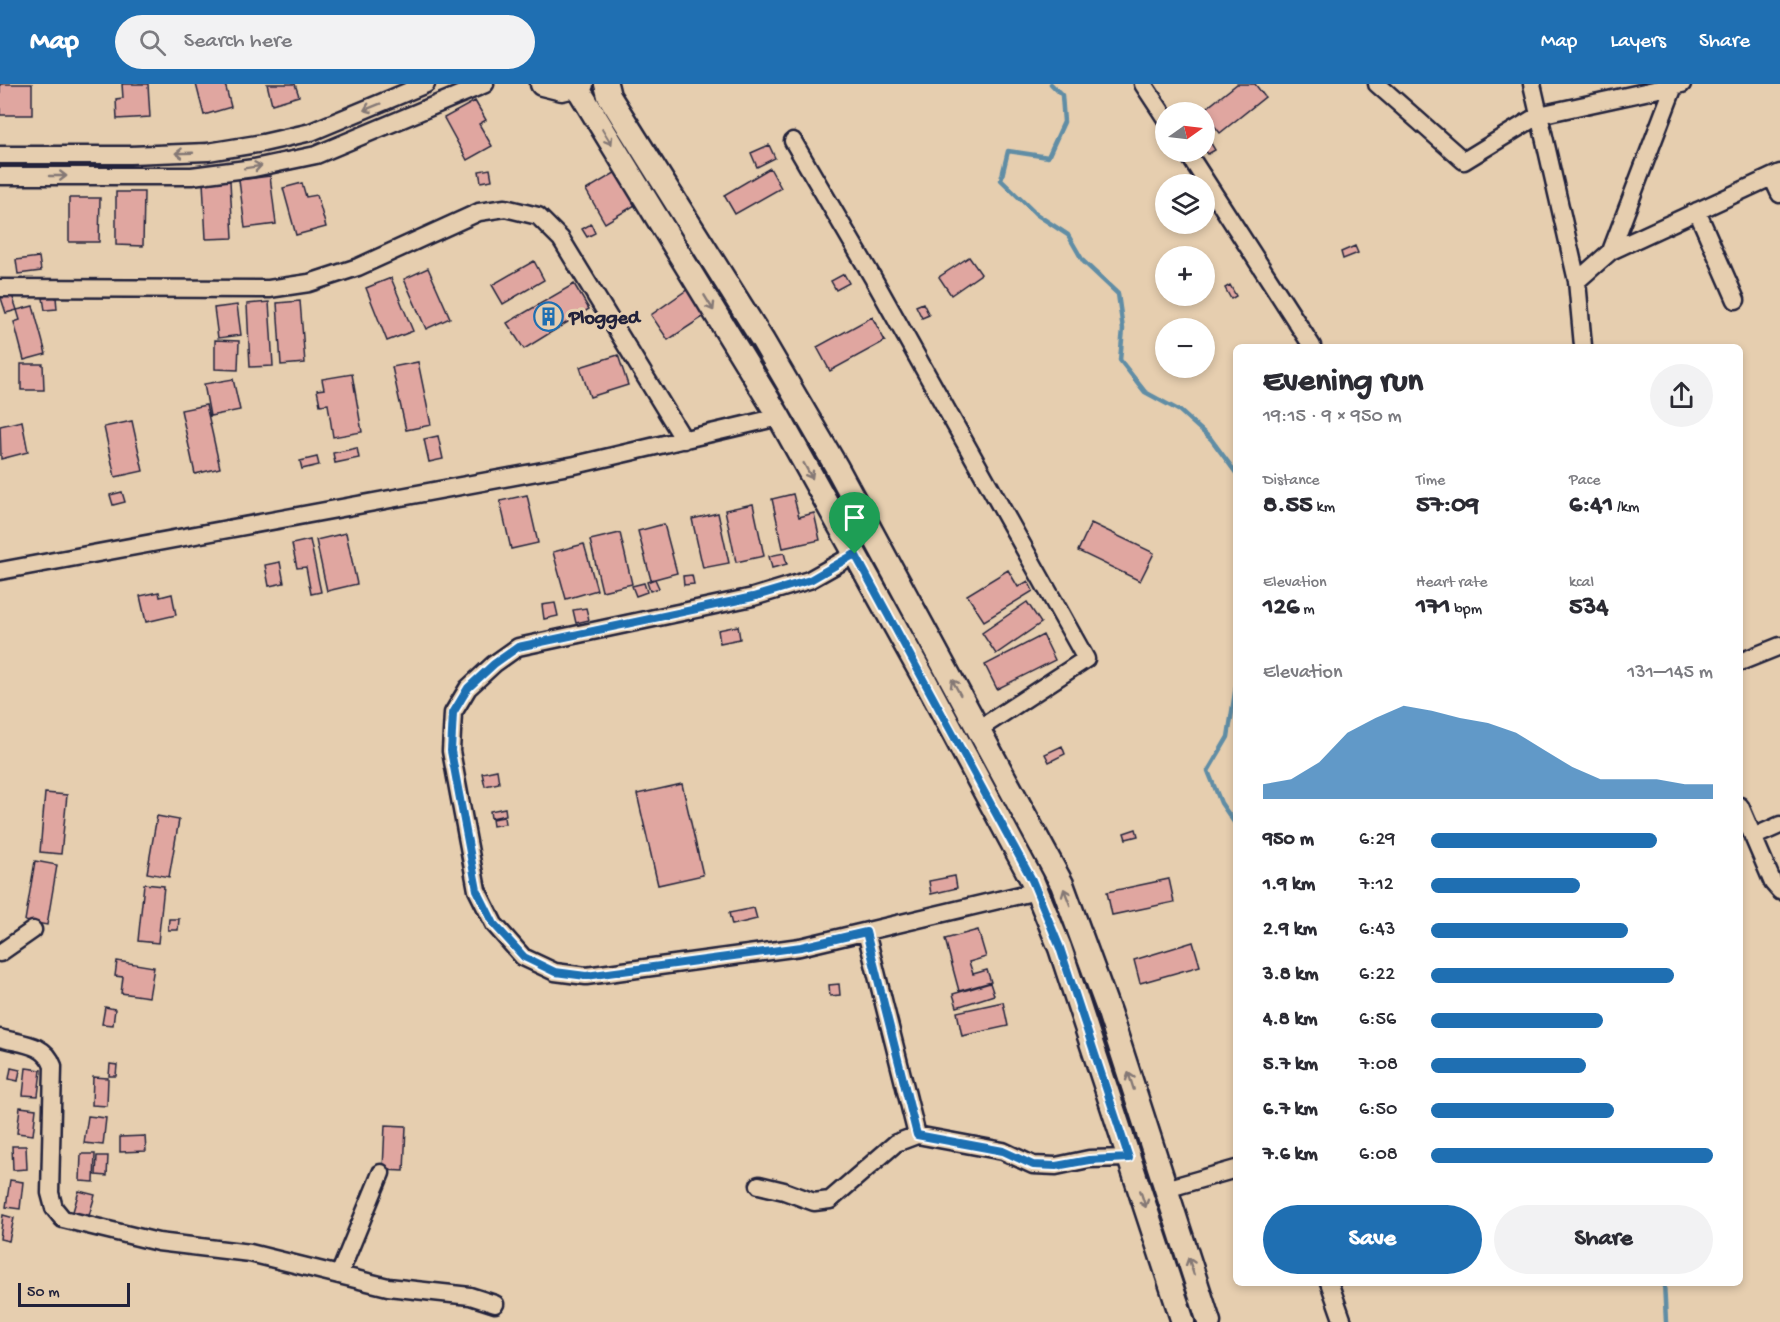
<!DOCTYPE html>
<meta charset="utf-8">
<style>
:root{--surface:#fff;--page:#f2f2f3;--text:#2b2b33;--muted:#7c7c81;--accent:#1f6fb2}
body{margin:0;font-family:"Gochi Hand",sans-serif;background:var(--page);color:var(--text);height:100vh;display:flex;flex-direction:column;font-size:22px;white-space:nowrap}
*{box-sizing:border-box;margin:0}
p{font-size:20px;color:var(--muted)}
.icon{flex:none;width:33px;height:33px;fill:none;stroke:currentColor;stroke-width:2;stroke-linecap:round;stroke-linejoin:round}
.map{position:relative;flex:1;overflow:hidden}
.panel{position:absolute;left:1233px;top:260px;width:510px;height:942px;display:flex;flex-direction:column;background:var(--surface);border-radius:9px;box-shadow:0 3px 9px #0003}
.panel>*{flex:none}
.needle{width:39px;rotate:76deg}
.fabs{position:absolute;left:1155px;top:18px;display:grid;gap:12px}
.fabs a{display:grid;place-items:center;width:60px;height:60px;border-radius:50%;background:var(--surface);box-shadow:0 3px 9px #0003;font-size:30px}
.scale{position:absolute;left:18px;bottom:15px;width:112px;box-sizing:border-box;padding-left:6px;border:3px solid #22223b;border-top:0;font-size:16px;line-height:21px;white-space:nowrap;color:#22223b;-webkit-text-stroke:4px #e6ceaf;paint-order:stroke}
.pin{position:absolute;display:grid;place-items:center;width:51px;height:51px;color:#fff;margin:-62px -26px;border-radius:50% 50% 50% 0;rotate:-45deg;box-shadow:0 0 6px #0007}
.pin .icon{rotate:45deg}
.round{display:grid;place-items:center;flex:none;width:63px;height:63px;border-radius:32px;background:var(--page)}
.headline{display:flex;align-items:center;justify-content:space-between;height:102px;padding:0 30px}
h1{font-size:33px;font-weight:700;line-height:45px}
.stats{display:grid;grid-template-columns:repeat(3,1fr);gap:9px;height:102px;padding:6px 30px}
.stats div{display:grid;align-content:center}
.stats b{font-size:26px;font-weight:700}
.stats small{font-size:16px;font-weight:400}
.stats p{font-size:16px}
.chart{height:168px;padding:12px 30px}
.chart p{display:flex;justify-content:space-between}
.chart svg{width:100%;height:108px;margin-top:6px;fill:var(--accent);opacity:.7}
.cta{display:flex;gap:12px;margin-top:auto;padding:12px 30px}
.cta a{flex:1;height:69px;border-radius:36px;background:var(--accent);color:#fff;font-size:24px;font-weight:700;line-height:69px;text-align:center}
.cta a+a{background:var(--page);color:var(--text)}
ul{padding:0 30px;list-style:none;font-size:20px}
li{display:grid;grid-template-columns:96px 72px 1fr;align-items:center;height:45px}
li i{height:15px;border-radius:8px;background:var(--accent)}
header{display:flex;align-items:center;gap:36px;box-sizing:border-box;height:84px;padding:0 30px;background:var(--accent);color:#fff}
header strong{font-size:28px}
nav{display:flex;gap:33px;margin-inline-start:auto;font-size:21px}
.search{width:420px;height:54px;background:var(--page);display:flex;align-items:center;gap:15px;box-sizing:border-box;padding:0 21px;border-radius:33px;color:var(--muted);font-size:22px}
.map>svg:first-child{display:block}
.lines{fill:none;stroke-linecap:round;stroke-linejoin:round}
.stream{stroke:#618da5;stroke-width:4.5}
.building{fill:#e0a6a0;stroke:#22223b;stroke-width:1.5}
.street-casing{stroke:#22223b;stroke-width:21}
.secondary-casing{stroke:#22223b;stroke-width:27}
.street{stroke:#e6ceaf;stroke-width:16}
.secondary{stroke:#e6ceaf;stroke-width:22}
.oneway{stroke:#847875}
.route-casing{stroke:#fff;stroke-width:12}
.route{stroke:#1f6fb2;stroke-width:8}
.labels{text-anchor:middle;stroke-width:6;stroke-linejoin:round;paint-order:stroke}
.poi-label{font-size:20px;font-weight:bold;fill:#22223b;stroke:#e6ceaf;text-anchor:start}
</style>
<header>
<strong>Map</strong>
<div class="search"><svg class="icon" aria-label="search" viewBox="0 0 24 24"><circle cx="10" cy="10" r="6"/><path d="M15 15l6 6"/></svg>Search here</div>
<nav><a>Map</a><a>Layers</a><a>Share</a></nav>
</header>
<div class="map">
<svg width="1780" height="1238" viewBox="0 0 1780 1238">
<rect width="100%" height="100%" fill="#e6ceaf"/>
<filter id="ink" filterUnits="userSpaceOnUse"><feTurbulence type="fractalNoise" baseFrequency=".0167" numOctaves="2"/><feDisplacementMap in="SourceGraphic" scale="12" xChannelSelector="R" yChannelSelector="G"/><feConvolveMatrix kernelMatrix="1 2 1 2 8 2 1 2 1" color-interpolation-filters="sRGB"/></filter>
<g filter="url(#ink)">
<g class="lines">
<path class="stream" d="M1051,0L1062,11L1064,38L1048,73L1008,67L1001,96L1036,130L1068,151L1083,177L1118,210L1123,245L1120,276L1145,308L1180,327L1211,355L1236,389
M1236,602L1228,653L1208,687L1221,719L1236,741
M1664,1198L1666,1238"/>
</g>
<path class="building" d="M0,0H32V31H0Z
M122,0H148L150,33L117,35L116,15L123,14Z
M196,0H225L231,23L204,31Z
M267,0H295L299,12L272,20Z
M1237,0H1255L1265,13L1220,49L1203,27Z
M475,17L486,36L479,40L492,62L467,76L444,34Z
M1206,51L1215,66L1208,70L1204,65Z
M769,61L775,74L757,83L751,69Z
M623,84L642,117L605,139L586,106Z
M770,84L781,104L735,130L724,111Z
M490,85L492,96L481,98L479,87Z
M270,92L276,140L245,144L239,96Z
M230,97L233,154L206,155L203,98Z
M302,99L306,113L317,111L326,143L296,151L283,104Z
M116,108H144L143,162L116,161Z
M69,114H100L99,158H69Z
M591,140L595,149L587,153L582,145Z
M1355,162L1358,169L1343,175L1341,168Z
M39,173L41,187L18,190L16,176Z
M969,173L981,190L951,211L939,193Z
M534,177L544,196L503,220L492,201Z
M428,184L450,234L426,245L404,195Z
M844,190L849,199L836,206L831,197Z
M391,194L413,247L387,257L366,204Z
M574,200L589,225L524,265L507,239Z
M1230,201L1236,212L1231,215L1225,204Z
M691,203L709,229L668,256L651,231Z
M11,208L17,226L6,229L0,211Z
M56,213L57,225L45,226L43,214Z
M300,217L305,279L281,281L277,219Z
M269,218L273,282L250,283L247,220Z
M923,219L929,231L922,234L916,222Z
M237,221L241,251L218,254L214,224Z
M33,222L46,270L24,276L14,238L20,236L17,226Z
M872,233L885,257L830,287L817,263Z
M215,256L239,257L238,286L215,285Z
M618,271L628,301L590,313L580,283Z
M418,278L431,341L406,346L392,283Z
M21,280H43L44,306H21Z
M352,290L362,348L333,353L328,320L320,321L317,306L324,305L322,295Z
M233,295L240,326L210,332L204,300Z
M206,321L220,384L195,390L181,326Z
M22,337L28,368L1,375L0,342Z
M132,337L143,387L115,393L104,343Z
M438,352L443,375L429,378L424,355Z
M357,364L359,374L335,379L333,369Z
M317,373L319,381L302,385L300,377Z
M122,408L125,418L113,421L110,411Z
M793,410L799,433L814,429L820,456L783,464L772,415Z
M527,411L538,459L511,465L500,417Z
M753,420L764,472L736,478L725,426Z
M718,429L729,479L703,484L692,435Z
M1091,439L1154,469L1140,497L1078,467Z
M664,440L677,489L651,496L638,447Z
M346,449L357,500L327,507L316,456Z
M620,449L632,500L602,507L590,456Z
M310,456L321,508L311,510L306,483L297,484L292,460Z
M584,460L597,506L566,515L553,468Z
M784,469L787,480L772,484L769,472Z
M280,478L284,499L269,502L265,481Z
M1008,486L1018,503L1028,497L1033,507L984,537L967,511Z
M692,491L694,500L684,501L683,492Z
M655,495L659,504L650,507L647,498Z
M644,499L647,508L636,512L632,502Z
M159,508L160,513L172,510L176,531L146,538L140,512Z
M1027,518L1041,539L996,570L982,549Z
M555,519L558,532L544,535L542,521Z
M586,524L589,536L576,539L573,526Z
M738,542L740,555L720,559L718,546Z
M1043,551L1055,576L997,605L985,581Z
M1062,662L1065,670L1049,678L1045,670Z
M497,686L499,699L485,702L482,689Z
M682,700L703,791L658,801L637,710Z
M45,709L67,711L61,770L40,768Z
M505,724L506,731L491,734L490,727Z
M157,732L179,736L169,793L147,789Z
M504,733L505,740L493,742L492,735Z
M1136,745L1138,752L1126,755L1124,749Z
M35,777L57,781L47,841L25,837Z
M955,792L957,804L931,810L929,797Z
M1169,795L1174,818L1112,831L1107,808Z
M144,800L164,802L158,859L138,857Z
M754,824L757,835L732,841L729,829Z
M169,835H179L178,846H168Z
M978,846L986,873L969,878L973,890L987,886L991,898L959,907L945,855Z
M1193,858L1200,882L1140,899L1134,876Z
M117,877L154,883L149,913L121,909L123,893L115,892Z
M990,899L994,911L957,923L953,910Z
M839,900L840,911L830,912L829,901Z
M1003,918L1008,942L962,952L957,928Z
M105,923L115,925L113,941L102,940Z
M110,980L117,981L116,992H109Z
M11,984L20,986L18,997L9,995Z
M26,984L41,986L38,1012L23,1011Z
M93,993L108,994L107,1022L92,1021Z
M20,1023L36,1025L33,1051L17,1049Z
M88,1032L106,1034L103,1061L84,1059Z
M385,1041L406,1042L404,1087L383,1086Z
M145,1052L146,1067L120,1068V1053Z
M12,1062H26L27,1085L13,1086Z
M81,1070H95L94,1098L80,1097Z
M97,1072H108L107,1092L96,1091Z
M10,1096L23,1098L20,1125L6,1123Z
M79,1107L95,1111L88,1135L72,1131Z
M3,1131L14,1134L9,1157L0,1155Z"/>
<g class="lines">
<defs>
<path id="street" d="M1143,0L1166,35
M1377,0L1464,77L1539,31L1682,0
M1532,0L1577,197L1583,262
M793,57L873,194L1086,575L979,645
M1187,68L1312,262
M0,71H130L208,68L263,59L311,48L426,0
M0,92H192L254,84L316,71L485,0
M1772,93L1780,110
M1697,127L1736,216
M1611,167L1674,2
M1577,197L1611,167L1780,89
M0,204L269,205L309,199L358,183L479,128L505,124L538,132L561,155L684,356
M855,470L809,496L753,513L518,563L494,580L468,604L453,629L451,667L477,806L494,840L523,873L555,888L586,892L800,863L1037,807
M0,487L575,381L779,333
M1740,578L1780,562
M1740,722L1773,799L1780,807
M1753,753L1780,741
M866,848L917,1051
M0,869L33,846
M0,954C21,960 45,959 53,982L50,1109L54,1124L63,1135L158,1158L250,1169L388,1203L470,1212L495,1220
M759,1101L784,1107L814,1118L830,1116L896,1059L917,1051L1003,1067L1033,1081L1056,1082L1089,1075L1129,1074
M1166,1105L1236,1085
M339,1191L381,1089
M1329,1198L1343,1238"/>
<path id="secondary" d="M542,0L562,5L582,0
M606,0L609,12L763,257L836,382L1062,800L1109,928L1209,1238
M577,3L779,333L926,598L1032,796L1060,864L1183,1238"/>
</defs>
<use href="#street" class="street-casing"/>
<use href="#secondary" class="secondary-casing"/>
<use href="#street" class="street"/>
<use href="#secondary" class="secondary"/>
</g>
<defs><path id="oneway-shaft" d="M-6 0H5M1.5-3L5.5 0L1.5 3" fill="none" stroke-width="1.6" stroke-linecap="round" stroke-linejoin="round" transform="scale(1.5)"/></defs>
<g class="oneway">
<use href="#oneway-shaft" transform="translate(372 23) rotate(158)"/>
<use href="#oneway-shaft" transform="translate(607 53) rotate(59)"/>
<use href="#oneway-shaft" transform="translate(184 69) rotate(178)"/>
<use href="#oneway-shaft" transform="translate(253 83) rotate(-9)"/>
<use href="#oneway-shaft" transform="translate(58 92)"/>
<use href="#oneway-shaft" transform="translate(709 219) rotate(59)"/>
<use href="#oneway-shaft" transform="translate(808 387) rotate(61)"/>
<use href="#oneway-shaft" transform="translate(956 603) rotate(-119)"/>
<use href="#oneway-shaft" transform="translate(1067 813) rotate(-111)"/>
<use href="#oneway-shaft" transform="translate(1131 997) rotate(-108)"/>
<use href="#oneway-shaft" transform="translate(1143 1115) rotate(72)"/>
<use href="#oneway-shaft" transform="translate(1191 1182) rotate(-108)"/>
</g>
</g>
<g class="lines" filter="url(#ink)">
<defs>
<path id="route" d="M855,470L1032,796L1060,864L1129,1074L1089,1076L1056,1082L1033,1081L1003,1067L917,1051L866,848L801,863L586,892L555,888L524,873L494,840L477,806L451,667L453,629L468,604L494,580L518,563L753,513L810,496Z"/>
</defs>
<use href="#route" class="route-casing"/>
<use href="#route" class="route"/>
</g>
<defs>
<symbol id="building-ring" viewBox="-11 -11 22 22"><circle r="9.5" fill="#e6ceaf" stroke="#1f6fb2" stroke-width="1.5"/><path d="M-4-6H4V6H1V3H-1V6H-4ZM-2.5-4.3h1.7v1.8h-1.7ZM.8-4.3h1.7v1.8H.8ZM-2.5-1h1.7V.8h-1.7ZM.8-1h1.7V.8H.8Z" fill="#1f6fb2"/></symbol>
</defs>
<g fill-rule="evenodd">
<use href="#building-ring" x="532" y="216" width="33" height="33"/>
</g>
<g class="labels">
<g class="poi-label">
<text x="569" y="239">Plogged</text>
</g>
</g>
</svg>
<div class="fabs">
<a><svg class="needle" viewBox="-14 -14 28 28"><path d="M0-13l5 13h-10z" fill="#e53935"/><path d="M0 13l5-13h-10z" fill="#7c7c81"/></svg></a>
<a><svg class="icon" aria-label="layers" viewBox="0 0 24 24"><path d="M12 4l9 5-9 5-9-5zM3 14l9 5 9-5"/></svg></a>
<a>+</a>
<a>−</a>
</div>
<div class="scale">50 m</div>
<div class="pin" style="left:855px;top:470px;background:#1e9e55"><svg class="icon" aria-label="arrive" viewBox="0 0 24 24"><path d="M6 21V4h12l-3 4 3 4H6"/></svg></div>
<section class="panel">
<div class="headline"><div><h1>Evening run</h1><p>19:15 · 9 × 950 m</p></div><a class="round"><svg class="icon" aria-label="share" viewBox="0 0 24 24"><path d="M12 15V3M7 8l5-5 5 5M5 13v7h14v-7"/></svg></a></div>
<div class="stats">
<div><p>Distance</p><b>8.55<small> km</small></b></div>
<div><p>Time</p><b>57:09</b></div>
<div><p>Pace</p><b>6:41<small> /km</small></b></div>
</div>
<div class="stats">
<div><p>Elevation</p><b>126<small> m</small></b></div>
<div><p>Heart rate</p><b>171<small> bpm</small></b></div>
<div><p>kcal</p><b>534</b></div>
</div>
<div class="chart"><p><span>Elevation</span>131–145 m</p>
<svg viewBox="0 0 160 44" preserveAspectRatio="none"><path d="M0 44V38L10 36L20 29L30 17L40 11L50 6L60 8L70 11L80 13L90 17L100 24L110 31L120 36L130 36L140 36L150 38L160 38V44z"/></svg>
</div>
<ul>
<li><b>950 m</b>6:29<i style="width:80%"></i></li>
<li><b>1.9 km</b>7:12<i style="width:53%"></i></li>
<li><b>2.9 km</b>6:43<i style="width:70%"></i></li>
<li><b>3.8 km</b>6:22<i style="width:86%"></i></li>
<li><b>4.8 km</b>6:56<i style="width:61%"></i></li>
<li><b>5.7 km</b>7:08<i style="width:55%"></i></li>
<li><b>6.7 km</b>6:50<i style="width:65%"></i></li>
<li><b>7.6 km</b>6:08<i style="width:100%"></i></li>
</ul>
<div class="cta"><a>Save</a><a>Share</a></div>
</section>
</div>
